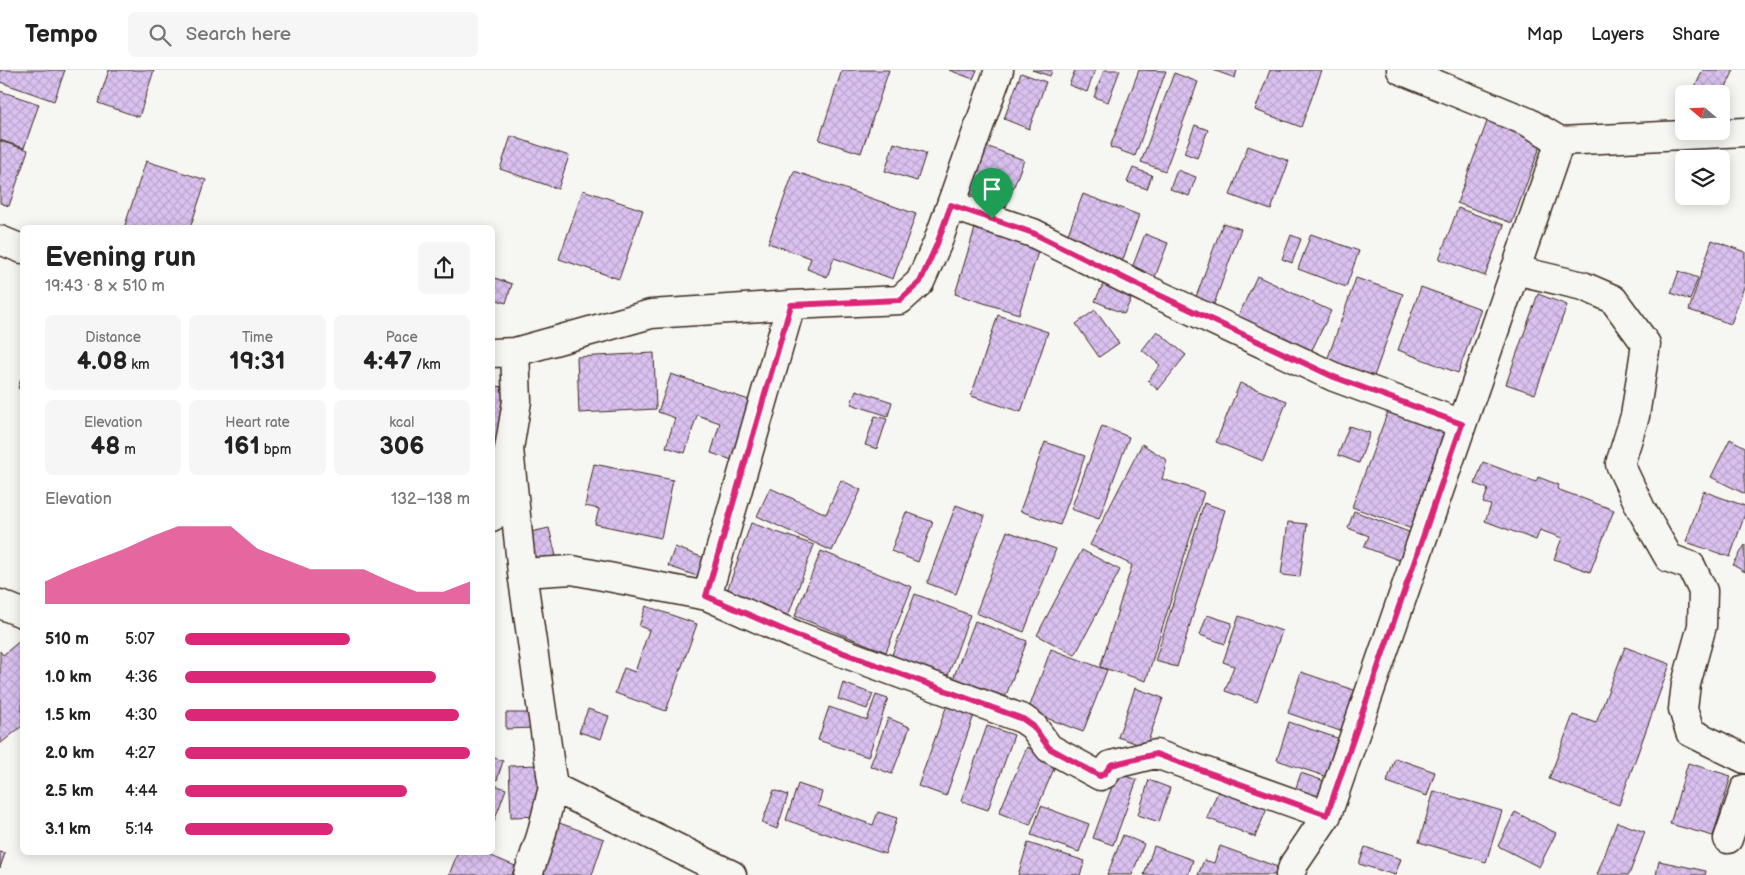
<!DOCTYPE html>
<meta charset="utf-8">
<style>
:root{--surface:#fff;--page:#f6f6f6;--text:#222;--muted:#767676;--line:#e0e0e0;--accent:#db2777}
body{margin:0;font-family:"Balsamiq Sans",sans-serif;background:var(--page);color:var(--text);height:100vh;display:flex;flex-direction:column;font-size:19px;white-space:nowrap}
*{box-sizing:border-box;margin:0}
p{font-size:16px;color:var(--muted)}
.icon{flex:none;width:28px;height:28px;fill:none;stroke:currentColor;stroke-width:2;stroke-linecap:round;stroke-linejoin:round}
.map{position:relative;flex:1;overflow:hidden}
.sheet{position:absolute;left:20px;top:155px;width:475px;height:630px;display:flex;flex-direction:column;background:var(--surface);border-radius:8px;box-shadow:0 2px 12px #0003}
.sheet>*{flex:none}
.needle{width:32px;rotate:289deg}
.tools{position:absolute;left:1675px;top:15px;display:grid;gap:10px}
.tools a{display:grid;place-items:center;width:55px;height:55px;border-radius:8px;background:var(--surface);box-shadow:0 2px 12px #0003;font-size:25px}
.pin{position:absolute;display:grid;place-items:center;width:42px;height:42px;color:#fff;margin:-51px -21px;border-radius:50% 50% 50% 0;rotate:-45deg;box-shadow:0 0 5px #0007}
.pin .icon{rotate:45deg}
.round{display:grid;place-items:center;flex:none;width:52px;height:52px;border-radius:8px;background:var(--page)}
.overview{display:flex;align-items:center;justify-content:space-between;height:85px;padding:0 25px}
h1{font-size:28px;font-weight:800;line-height:38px}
.metrics{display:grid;grid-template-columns:repeat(3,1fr);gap:8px;height:85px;padding:5px 25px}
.metrics div{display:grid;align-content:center;border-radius:8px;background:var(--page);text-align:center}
.metrics b{font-size:25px;font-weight:800}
.metrics small{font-size:14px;font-weight:400}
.metrics p{font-size:14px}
.chart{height:140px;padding:10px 25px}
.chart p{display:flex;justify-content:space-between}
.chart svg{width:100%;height:90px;margin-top:5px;fill:var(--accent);opacity:.7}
ul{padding:0 25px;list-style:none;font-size:16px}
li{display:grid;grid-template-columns:80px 60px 1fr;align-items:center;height:38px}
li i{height:12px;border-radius:6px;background:var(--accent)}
header{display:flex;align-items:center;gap:30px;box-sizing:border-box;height:70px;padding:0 25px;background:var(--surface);border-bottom:1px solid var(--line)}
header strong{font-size:24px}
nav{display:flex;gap:28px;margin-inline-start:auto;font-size:18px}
.search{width:350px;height:45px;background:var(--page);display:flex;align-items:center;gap:12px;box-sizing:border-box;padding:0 18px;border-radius:8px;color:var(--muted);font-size:19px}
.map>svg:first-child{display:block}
.building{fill:url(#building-cross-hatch);stroke:#3b2a1e}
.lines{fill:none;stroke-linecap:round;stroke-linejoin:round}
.minor-casing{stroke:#3b2a1e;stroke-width:31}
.minor{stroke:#f6f6f2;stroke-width:28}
.route-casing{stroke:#fff;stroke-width:10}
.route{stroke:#db2777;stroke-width:6}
</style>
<header>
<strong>Tempo</strong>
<div class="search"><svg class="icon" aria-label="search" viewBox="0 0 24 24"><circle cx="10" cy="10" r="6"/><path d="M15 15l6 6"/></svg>Search here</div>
<nav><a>Map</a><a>Layers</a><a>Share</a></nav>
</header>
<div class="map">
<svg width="1745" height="805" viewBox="0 0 1745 805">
<defs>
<pattern id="building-cross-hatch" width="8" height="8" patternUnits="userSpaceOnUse" patternTransform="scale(1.25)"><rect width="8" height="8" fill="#dac1f0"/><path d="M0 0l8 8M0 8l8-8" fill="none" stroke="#bca6cd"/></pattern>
</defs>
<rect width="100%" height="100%" fill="#f6f6f2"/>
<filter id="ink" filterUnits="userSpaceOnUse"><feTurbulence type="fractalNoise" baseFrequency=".02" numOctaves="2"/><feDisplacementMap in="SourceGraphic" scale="10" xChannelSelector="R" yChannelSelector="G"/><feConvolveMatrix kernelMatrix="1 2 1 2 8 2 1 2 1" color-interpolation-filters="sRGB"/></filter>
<g filter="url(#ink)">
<path class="building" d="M0,0H65L54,31L0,12Z
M109,0H154L139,47L98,33Z
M842,0H889L861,83L819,70Z
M949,0H977L973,9Z
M1032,0H1052L1050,6Z
M1075,0H1095L1087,22L1069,15Z
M1104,0H1120L1108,32L1094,27Z
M1139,0L1166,1L1135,86L1110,77Z
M1213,0H1237L1235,8Z
M1270,0H1322L1301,57L1255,40Z
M1703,0H1734L1721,28V24H1699L1693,21Z
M1021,3L1046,12L1029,59L1004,49Z
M1174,3L1198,12L1165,101L1141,92Z
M0,21L39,34L24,78L0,70Z
M1488,49L1543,69L1512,153L1457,133Z
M1195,55L1208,60L1197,88L1184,83Z
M511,66L569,86L558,119L500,99Z
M0,71L28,80L9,136L0,133Z
M894,73L926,83L917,111L885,101Z
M986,76L1024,90L1006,137L969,123Z
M1248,76L1289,91L1271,140L1230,125Z
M146,91L206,110L190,158H124Z
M1133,98L1152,105L1147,119L1127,112Z
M1177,100L1196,107L1189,126L1170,119Z
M794,101L916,144L893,209L834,188L827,207L807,199L811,188L768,173Z
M583,120L643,140L619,209L559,189Z
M1083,124L1139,145L1122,192L1065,172Z
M1458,138L1504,155L1485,206L1439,189Z
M1223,153L1241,159L1214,234L1196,227Z
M976,155L1040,175L1019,244L955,224Z
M1145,164L1168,173L1155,207L1132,198Z
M1311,164L1359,181L1346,217L1298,199Z
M1291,165L1301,169L1292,193L1282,189Z
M1712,170L1745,182V214L1731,254L1689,240Z
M1679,201L1698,208L1690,230L1671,223Z
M1257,206L1331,241L1308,288L1235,253Z
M492,207L512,214L506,233L492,228Z
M1356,208L1403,224L1372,312L1325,296Z
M1105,210L1134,223L1124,244L1095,231Z
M1421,217L1481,239L1458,303L1398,280Z
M1538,224L1567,235L1535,324L1506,314Z
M1095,240L1119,273L1099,287L1076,254Z
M998,245L1048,262L1021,342L971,326Z
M1157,261L1186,285L1158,320L1148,311L1160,295L1142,280Z
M654,283L656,339L579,343L577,287Z
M671,304L752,331L732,390L711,383L720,353L697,345L685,383L666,377L675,348L658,342Z
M22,306V320L18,318Z
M1240,313L1287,331L1263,391L1216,372Z
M492,316L506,317L492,419Z
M856,320L892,332L888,346L851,334Z
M1390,336L1452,359L1415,460L1352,437Z
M875,346L887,349L877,379L865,375Z
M1102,356L1129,367L1099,449L1071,439Z
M1349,356L1370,363L1359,393L1338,385Z
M1730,369L1745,377V424L1711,407Z
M1045,372L1085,386L1060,455L1020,441Z
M1142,374L1167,390L1162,409L1204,422L1146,611L1100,597L1132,495L1090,475Z
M1483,392L1536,412L1538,407L1559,415L1557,419L1614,440L1590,502L1554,489L1562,468L1540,460L1536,470L1485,451L1491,435L1483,433L1488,419L1475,414Z
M594,394L673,410L661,468L595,454L599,439L585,436Z
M841,410L861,420L832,481L757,446L770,418L826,444Z
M1703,421L1745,436V444L1730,487L1686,472Z
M1204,433L1225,440L1177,597L1155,591Z
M956,435L985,446L956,524L927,513Z
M1354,441L1414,464L1404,492L1364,477L1369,466L1348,458Z
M906,442L933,452L918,492L891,481Z
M1288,452L1307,454L1300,507L1281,505Z
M751,453L814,475L788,546L726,524Z
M549,458L557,490L529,496L522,464Z
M1007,461L1056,479L1024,562L976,543Z
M1745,475V502L1733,495Z
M675,477L715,492L708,510L668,496Z
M1082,480L1120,500L1075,585L1037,565Z
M821,481L912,517L886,582L795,546Z
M915,524L970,545L946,611L890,590Z
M646,536L697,554L666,641L615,623L624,598L635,602L649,560L639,556Z
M1207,545L1232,553L1225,574L1200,565Z
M1239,546L1282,561L1257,632L1225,621L1234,596L1223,592Z
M975,551L1027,571L1005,628L953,609Z
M22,569V656L0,674V581L3,585Z
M1625,577L1670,594L1619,735L1549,709L1573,645L1596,653Z
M1051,579L1107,600L1083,662L1028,641Z
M1301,602L1360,622L1346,663L1288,643Z
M843,613L873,624L867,639L838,629Z
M1135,618L1163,628L1146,677L1118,667Z
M876,625L888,629L868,687L818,670L829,637L867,650Z
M947,635L974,645L946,726L918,716Z
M588,639L609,646L601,669L579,662Z
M506,643H535V658L506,659Z
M888,648L910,657L892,704L870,696Z
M1289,652L1340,669L1327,707L1277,690Z
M987,656L1014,665L988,740L961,731Z
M1027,677L1058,689L1030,755L999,743Z
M492,687L503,691L497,710L492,708Z
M1395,688L1435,702L1427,726L1387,712Z
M1688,693L1731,706L1713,766L1670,754Z
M539,695L542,746L511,747L509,696Z
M1117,703L1137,710L1113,775L1093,768Z
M1301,703L1330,713L1321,741L1291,732Z
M1149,710L1170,718L1159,752L1138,745Z
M492,714L506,719L492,757Z
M798,714L822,722L818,736L873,755L878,742L897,748L885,784L786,750Z
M1221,714L1269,734L1255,767L1207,748Z
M774,720L788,725L777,759L762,753Z
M1434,721L1502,741L1486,792L1419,772Z
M1041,736L1089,754L1079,782L1031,765Z
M1515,742L1556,763L1539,797L1498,776Z
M551,750L604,769L592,805H532Z
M1617,752L1645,762L1629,805H1597Z
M1123,765L1144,774L1132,805H1107Z
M1028,773L1085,791L1080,805H1018Z
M1154,776L1193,790L1188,805H1144Z
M1220,776L1286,800L1284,805H1198L1204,790L1214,793Z
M1365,777L1401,789L1395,805L1359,794Z
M0,782L5,783L0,798Z
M458,782H482L515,796L512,805H449Z
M1659,791L1706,801L1705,805H1656Z"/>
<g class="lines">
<defs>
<path id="minor" d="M1401,0L1528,52L1560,71L1745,62
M951,135L1033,163L1146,219L1334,307L1462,354
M0,170L22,179
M1515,200L1583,216L1613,229L1646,274L1635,346L1620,394L1641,439L1669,488L1691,496L1703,521L1702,556L1686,614L1683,639L1690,662L1745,689
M492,283L515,282L651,244L791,235L900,230L920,212L937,174L999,0
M509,379L522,503L572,500L707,526L795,565L1023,649L1033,656L1049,678L1100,706L1105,704L1111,695L1156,684L1327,745
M492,447L509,379L517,331L515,282
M522,503L553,717L541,766L528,805
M707,526L791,235
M0,534L22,543
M553,717L732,805
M1728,769L1745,719
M1290,805L1294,794L1327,745L1560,71"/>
</defs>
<use href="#minor" class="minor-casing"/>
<use href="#minor" class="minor"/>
</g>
</g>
<g class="lines" filter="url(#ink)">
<defs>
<path id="route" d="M951,135L1033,163L1146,219L1334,307L1462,354L1327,745L1156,684L1111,695L1104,704L1100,706L1049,678L1033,656L1023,649L795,565L706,526L791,235L900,230L920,212L937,174Z"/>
</defs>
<use href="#route" class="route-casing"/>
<use href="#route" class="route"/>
</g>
</svg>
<div class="tools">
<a><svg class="needle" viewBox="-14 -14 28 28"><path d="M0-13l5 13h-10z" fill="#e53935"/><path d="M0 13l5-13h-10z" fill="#767676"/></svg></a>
<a><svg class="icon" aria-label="layers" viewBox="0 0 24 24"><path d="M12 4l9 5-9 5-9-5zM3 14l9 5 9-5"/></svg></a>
</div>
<div class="pin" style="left:992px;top:149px;background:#1e9e55"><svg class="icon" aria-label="arrive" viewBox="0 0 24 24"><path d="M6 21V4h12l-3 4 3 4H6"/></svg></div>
<section class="sheet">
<div class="overview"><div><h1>Evening run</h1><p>19:43 · 8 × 510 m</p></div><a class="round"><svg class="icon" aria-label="share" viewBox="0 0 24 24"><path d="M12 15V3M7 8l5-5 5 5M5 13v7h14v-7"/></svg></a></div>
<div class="metrics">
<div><p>Distance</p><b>4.08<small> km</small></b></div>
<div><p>Time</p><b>19:31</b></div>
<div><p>Pace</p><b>4:47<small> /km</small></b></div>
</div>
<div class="metrics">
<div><p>Elevation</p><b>48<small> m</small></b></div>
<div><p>Heart rate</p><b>161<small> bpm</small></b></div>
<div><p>kcal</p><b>306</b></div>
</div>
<div class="chart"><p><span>Elevation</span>132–138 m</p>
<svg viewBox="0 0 160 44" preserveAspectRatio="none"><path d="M0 44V33L10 27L20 22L30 17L40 11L50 6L60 6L70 6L80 17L90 22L100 27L110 27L120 27L130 33L140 38L150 38L160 33V44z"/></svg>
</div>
<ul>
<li><b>510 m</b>5:07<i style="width:58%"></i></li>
<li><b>1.0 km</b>4:36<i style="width:88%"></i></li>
<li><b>1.5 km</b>4:30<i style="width:96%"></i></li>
<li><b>2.0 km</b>4:27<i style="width:100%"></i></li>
<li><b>2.5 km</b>4:44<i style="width:78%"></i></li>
<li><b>3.1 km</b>5:14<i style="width:52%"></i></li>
</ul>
</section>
</div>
